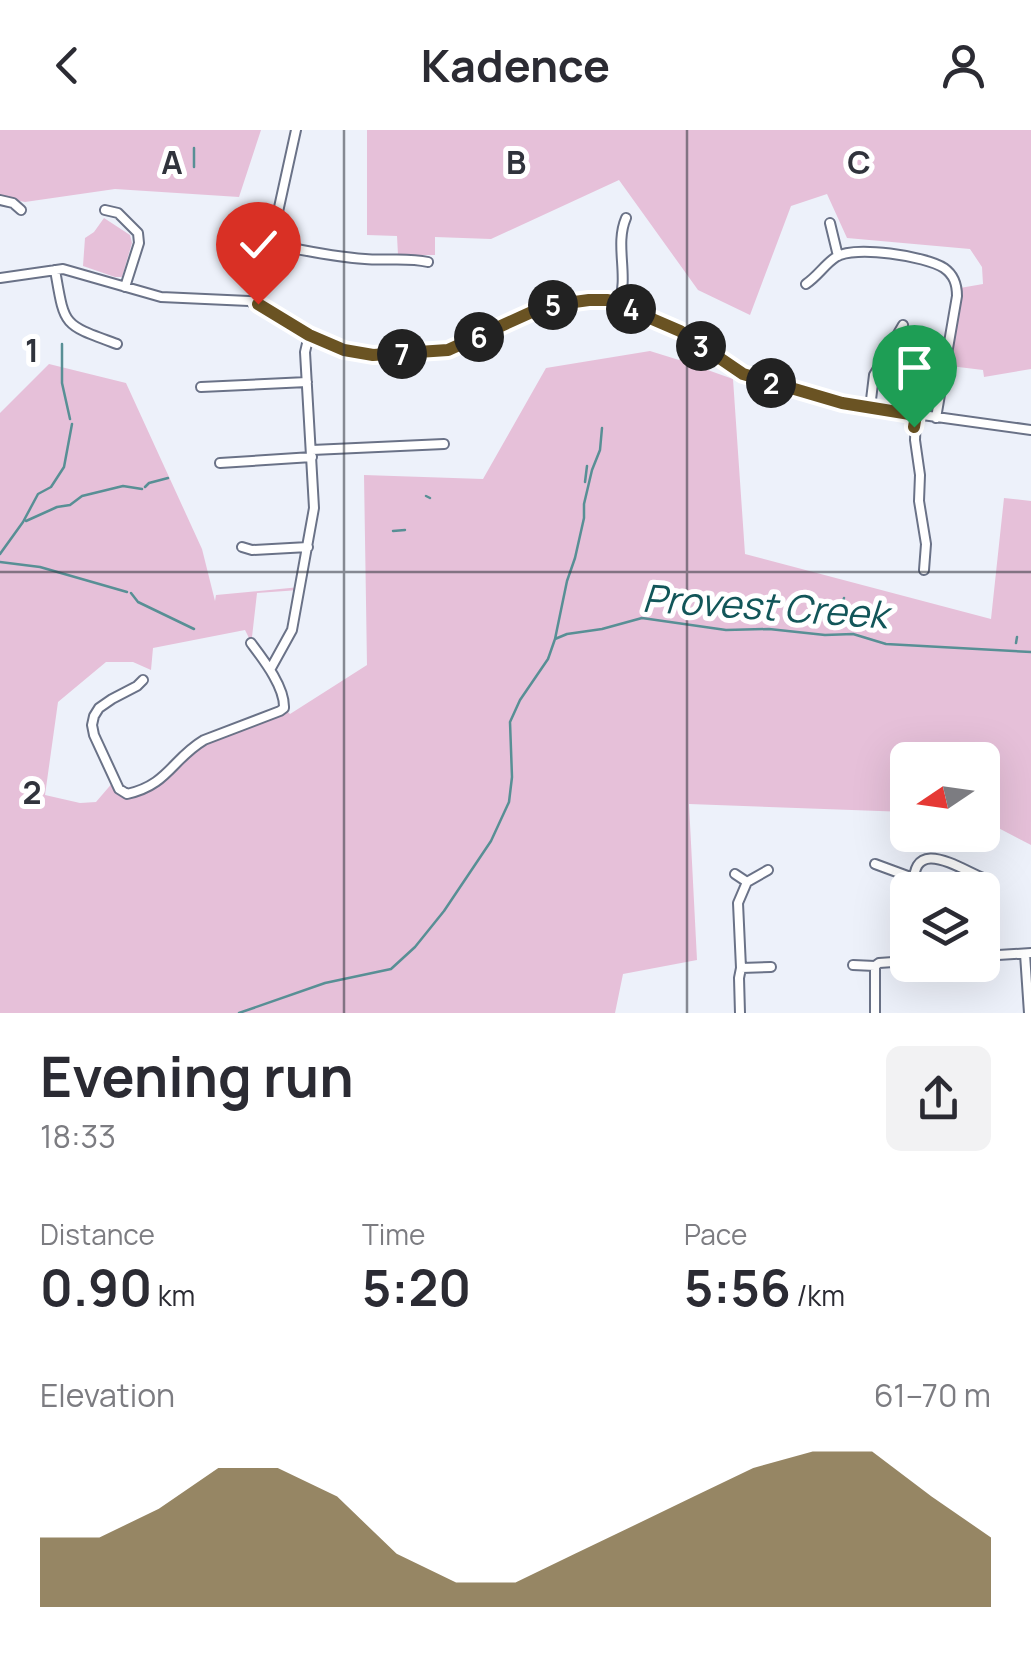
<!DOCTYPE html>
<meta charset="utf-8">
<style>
:root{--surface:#fff;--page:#f2f2f3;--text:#2b2b33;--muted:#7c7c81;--accent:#6a5323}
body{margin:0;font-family:Manrope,sans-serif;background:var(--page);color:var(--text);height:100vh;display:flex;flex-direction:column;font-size:38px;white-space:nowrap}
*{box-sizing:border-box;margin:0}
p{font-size:32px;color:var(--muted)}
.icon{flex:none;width:55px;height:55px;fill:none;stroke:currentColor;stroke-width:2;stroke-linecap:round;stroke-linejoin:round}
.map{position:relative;height:883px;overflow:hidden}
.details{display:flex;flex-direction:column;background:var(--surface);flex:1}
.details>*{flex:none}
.needle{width:65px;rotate:257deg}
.tools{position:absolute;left:890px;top:612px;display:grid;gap:20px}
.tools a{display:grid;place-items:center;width:110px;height:110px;border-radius:15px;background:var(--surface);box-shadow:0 10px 40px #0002;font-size:50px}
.pin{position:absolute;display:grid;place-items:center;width:85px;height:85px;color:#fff;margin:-102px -42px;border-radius:50% 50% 50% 0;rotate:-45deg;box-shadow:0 0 10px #0007}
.pin .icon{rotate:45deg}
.km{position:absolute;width:50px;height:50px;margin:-25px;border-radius:50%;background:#222;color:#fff;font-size:28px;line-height:50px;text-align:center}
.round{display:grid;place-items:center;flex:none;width:105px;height:105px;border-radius:15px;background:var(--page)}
.overview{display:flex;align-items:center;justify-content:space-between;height:170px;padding:0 40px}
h1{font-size:55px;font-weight:700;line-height:75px}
.figures{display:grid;grid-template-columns:repeat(3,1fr);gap:15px;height:170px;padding:10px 40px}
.figures div{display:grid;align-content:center}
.figures b{font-size:50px;font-weight:700}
.figures small{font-size:28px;font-weight:400}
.figures p{font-size:28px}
.chart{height:280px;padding:20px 40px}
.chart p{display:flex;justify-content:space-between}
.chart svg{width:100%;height:180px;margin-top:10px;fill:var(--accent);opacity:.7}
header{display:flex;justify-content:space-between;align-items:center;height:130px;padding:0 40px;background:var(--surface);font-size:45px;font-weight:700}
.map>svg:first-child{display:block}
.green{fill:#e6c0d9}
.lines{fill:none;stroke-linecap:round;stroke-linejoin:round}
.stream{stroke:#588f95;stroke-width:2.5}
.minor-casing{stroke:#6a7287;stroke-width:12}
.minor{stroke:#fff;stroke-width:8}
.route-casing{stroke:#fff;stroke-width:20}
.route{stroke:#6a5323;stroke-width:12}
.grid{fill:none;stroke:#30333c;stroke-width:2.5;stroke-opacity:0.55}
.labels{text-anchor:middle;stroke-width:10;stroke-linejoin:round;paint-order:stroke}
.water-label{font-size:38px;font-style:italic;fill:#125659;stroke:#fff}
.grid-label{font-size:32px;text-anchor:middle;font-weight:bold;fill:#30333c;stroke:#fff;stroke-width:10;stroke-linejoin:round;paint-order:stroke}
</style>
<header><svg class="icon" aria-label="back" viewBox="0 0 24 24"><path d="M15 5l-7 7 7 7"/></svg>Kadence<svg class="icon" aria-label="person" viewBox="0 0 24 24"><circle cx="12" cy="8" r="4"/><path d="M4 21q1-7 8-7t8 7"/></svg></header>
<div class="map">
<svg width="1031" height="883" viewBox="0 0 1031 883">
<rect width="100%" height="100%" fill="#edf1fa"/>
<path class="green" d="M0,0H261L239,67L115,59L25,72L0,67Z
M367,0H1031V239L984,247L983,240L950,236L960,158L983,154L982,137L970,119L847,108L827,64L791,76L750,185L698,160L619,50L491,109L435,107V125H398L397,106L367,105Z
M104,88L130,105L132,113L122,147H115L83,136L85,108L94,102Z
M691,212L710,224L702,238L733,249L745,424L991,489L1004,368L1031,371V715L983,690L982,630H908L907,682L689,674L697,830L623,844L615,883H0V283L49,234L126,253L202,419L215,471L216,465L300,457L299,460L257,463L252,507L249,508L245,500L153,518L151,540L133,532H106L58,572L45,665L80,673L96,672L114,651C120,660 126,669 138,666C165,658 177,631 198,615C215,602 264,587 285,579L290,584L367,535L364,345L483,349L546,238L650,221L679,230Z"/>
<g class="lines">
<path class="stream" d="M194,18V37
M62,214V253L70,289
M585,352L587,336
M145,357L149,353L168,348
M426,366L430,368
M26,391L57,377L70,375L82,366L123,356L142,359
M393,401L405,400
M0,424L23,392L38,364L51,357L64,337L72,294
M0,432L40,437L127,462
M131,463L138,472L194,499
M836,495L844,468
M555,509L567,451L575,428L584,388V374L592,340L600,320L602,298
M1016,513L1017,507
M239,883L325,853L391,839L415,817L444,781L491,711L509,672L512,647L510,592L520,570L548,529L555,509L567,504L602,499L642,488L726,500L769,499L825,505L853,504L886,514L1031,522"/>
<defs>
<path id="minor" d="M0,70L13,73L21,80
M105,80L118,83L138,103L139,113L125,157
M830,93L838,126
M271,114C302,120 333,127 365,129C386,131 407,127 428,132
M55,140C65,197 62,194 117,214
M0,148L63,139L161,167L249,171L278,184L309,205L364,225L448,220L545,177L604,170L626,177L680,201L734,240L752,248L857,276L1031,300
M806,154C818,146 825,134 836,127C854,115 926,126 944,138C954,145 957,154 957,166L936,288
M258,173L296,0
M618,174C630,147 614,116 626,88
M201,257L307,252
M870,278L874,245L903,195
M916,285L915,310L920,345L919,371L926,414L924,440
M312,320L444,314
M220,333L312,327
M242,417L252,420L308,417
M271,538L292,500L314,378L305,222L309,205
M143,550L137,556L112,569L99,578L94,586L92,595L94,605L119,659L127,664C168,655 172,629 204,610L280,581L284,578C285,557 263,529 251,513
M875,734L913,748
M735,744L747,752L738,773L741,838L739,848L740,883
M747,752L768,740
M914,760C910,705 955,736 983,748
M1025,824L1029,883
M982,826L1031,823
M853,835L875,836L879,833L908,831
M875,836V883
M741,838L771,837"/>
</defs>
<use href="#minor" class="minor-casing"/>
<use href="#minor" class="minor"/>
</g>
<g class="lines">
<defs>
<path id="route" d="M258,174L309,205L344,220L373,225L448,220L545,176L589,170H608L680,201L743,244L842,273L916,285L914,297"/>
</defs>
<use href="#route" class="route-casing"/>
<use href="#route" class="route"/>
</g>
<path class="grid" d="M344,0V883M687,0V883M0,442H1031"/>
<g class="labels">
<g class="water-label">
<text transform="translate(765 477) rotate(4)" y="13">Provest Creek</text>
</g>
</g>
<g class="grid-label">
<text x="172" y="44">A</text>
<text x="516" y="44">B</text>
<text x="859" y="44">C</text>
<text x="32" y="232">1</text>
<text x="32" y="674">2</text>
</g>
</svg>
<div class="tools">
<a><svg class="needle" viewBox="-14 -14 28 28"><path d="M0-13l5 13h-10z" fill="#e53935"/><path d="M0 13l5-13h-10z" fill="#7c7c81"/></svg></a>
<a><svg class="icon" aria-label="layers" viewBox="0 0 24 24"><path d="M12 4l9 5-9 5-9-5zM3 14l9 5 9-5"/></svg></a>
</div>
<div class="pin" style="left:914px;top:297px;background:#1e9e55"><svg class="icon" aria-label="arrive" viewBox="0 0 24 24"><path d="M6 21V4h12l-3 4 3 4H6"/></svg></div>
<div class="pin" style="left:258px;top:174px;background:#d93025"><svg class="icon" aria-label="check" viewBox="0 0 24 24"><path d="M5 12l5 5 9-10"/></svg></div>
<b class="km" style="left:771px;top:253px">2</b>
<b class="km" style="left:701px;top:216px">3</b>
<b class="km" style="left:631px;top:179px">4</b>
<b class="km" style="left:553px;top:175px">5</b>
<b class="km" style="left:479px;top:207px">6</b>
<b class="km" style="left:402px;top:224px">7</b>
</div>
<section class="details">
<div class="overview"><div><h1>Evening run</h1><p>18:33</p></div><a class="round"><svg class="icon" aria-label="share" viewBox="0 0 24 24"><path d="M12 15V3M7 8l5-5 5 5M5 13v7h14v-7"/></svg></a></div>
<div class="figures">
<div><p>Distance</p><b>0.90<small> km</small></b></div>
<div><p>Time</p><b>5:20</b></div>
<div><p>Pace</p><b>5:56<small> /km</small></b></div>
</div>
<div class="chart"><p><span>Elevation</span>61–70 m</p>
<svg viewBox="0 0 160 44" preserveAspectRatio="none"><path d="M0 44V27L10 27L20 20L30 10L40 10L50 17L60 31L70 38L80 38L90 31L100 24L110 17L120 10L130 6L140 6L150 17L160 27V44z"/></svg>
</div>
</section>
